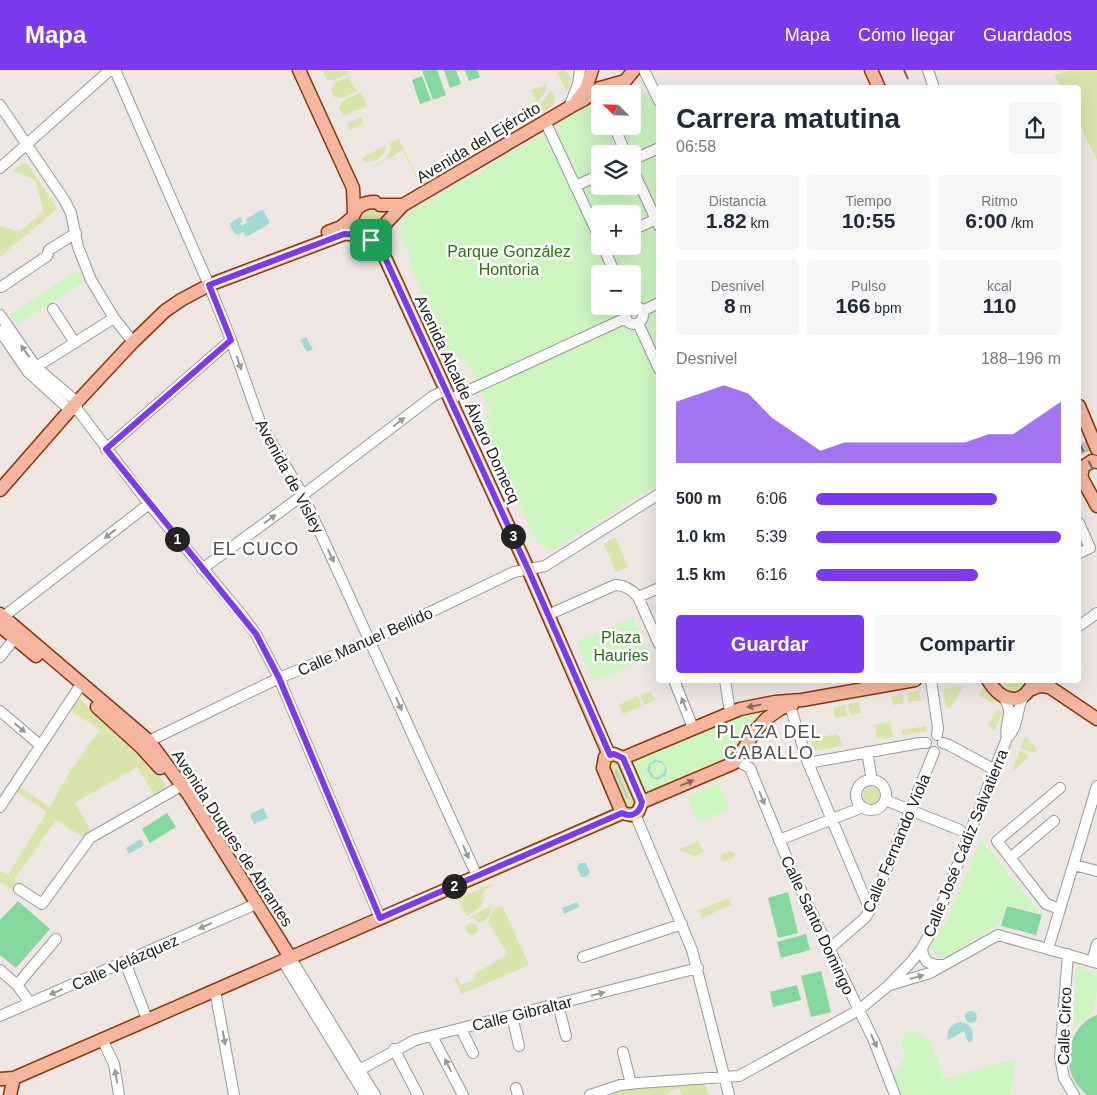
<!DOCTYPE html>
<html lang="es">
<meta charset="utf-8">
<style>
:root{--surface:#fff;--page:#f6f6f7;--text:#1f2937;--muted:#747a83;--accent:#7c3aed}
body{margin:0;font-family:Helvetica,sans-serif;background:var(--page);color:var(--text);height:100vh;display:flex;flex-direction:column;font-size:19px;white-space:nowrap}
*{box-sizing:border-box;margin:0}
p{font-size:16px;color:var(--muted)}
.icon{flex:none;width:28px;height:28px;fill:none;stroke:currentColor;stroke-width:2;stroke-linecap:round;stroke-linejoin:round}
.map{position:relative;flex:1;overflow:hidden}
.panel{position:absolute;left:656px;top:15px;width:425px;height:598px;display:flex;flex-direction:column;background:var(--surface);border-radius:5px;box-shadow:0 5px 20px #0002}
.panel>*{flex:none}
.needle{width:32px;rotate:293deg}
.fabs{position:absolute;left:591px;top:15px;display:grid;gap:10px}
.fabs a{display:grid;place-items:center;width:50px;height:50px;border-radius:5px;background:var(--surface);box-shadow:0 5px 20px #0002;font-size:25px}
.pin{position:absolute;display:grid;place-items:center;width:42px;height:42px;color:#fff;margin:-21px;border-radius:10px;box-shadow:0 2px 8px #0006}
.km{position:absolute;width:25px;height:25px;margin:-12px;border-radius:50%;background:#222;color:#fff;font-size:14px;line-height:25px;text-align:center}
.round{display:grid;place-items:center;flex:none;width:52px;height:52px;border-radius:5px;background:var(--page)}
.overview{display:flex;align-items:center;justify-content:space-between;height:85px;padding:0 20px}
h1{font-size:28px;font-weight:800;line-height:38px}
.stats{display:grid;grid-template-columns:repeat(3,1fr);gap:8px;height:85px;padding:5px 20px}
.stats div{display:grid;align-content:center;border-radius:5px;background:var(--page);text-align:center}
.stats b{font-size:21px;font-weight:800}
.stats small{font-size:14px;font-weight:400}
.stats p{font-size:14px}
.chart{height:140px;padding:10px 20px}
.chart p{display:flex;justify-content:space-between}
.chart svg{width:100%;height:90px;margin-top:5px;fill:var(--accent);opacity:.7}
.cta{display:flex;gap:10px;margin-top:auto;padding:10px 20px}
.cta a{flex:1;height:58px;border-radius:5px;background:var(--accent);color:#fff;font-size:20px;font-weight:800;line-height:58px;text-align:center}
.cta a+a{background:var(--page);color:var(--text)}
ul{padding:0 20px;list-style:none;font-size:16px}
li{display:grid;grid-template-columns:80px 60px 1fr;align-items:center;height:38px}
li i{height:12px;border-radius:6px;background:var(--accent)}
header{display:flex;align-items:center;gap:30px;box-sizing:border-box;height:70px;padding:0 25px;background:var(--accent);color:#fff}
header strong{font-size:24px}
nav{display:flex;gap:28px;margin-inline-start:auto;font-size:18px}
.map>svg:first-child{display:block}
.grass{fill:#d9e4aa}
.park{fill:#ccf5c0;fill-rule:evenodd}
.pitch{fill:#84d89d}
.water{fill:#a4d8d4;fill-rule:evenodd}
.lines{fill:none;stroke-linecap:round;stroke-linejoin:round}
.minor-tunnel{stroke:#c3beba;stroke-width:10;stroke-dasharray:10 5;stroke-linecap:butt}
.minor-casing{stroke:#999;stroke-width:12}
.major-casing{stroke:#8a3809;stroke-width:15}
.minor{stroke:#fff;stroke-width:10}
.major{stroke:#f6b59e;stroke-width:12}
.rail{stroke:#6a6a6a;stroke-width:2;stroke-dasharray:10 10;stroke-linecap:butt}
.oneway{fill:#999}
.oneway2{fill:#89685d}
.route-casing{stroke:#fff;stroke-width:10}
.route{stroke:#7c3aed;stroke-width:6}
.labels{text-anchor:middle;stroke-width:5;stroke-linejoin:round;paint-order:stroke}
.street-label{font-size:16px;fill:#1c1c1c;stroke:#fff}
.park-label{font-size:16px;fill:#277212;stroke:#fff}
.neighbourhood-label{font-size:18px;letter-spacing:1px;fill:#4f4f4f;stroke:#fff}
</style>
<header>
<strong>Mapa</strong>
<nav><a>Mapa</a><a>Cómo llegar</a><a>Guardados</a></nav>
</header>
<div class="map">
<svg width="1097" height="1025" viewBox="0 0 1097 1025">
<rect width="100%" height="100%" fill="#ede6e2"/>
<path class="grass" d="M322,0H347L349,4L335,10H327Z
M562,0H565L567,4L568,3L571,9L567,22L557,3Z
M1070,0H1097V90L1079,53V18L1061,17L1054,5Z
M350,6V10L357,21L343,28L334,27L331,19L336,12Z
M547,13L545,22L537,33L531,20L539,17L540,18Z
M552,21L555,26L553,36L544,41L540,39L539,37L549,22Z
M361,22L367,36L343,46L339,37L344,30Z
M531,39L534,42L533,47L509,61L506,60L504,55V52Z
M362,47L363,54L349,60L347,55L348,53Z
M399,69L418,109L417,110L403,80L368,101C377,93 394,89 390,73Z
M386,75C387,86 374,92 365,93L362,88Z
M24,93L29,96L57,139L0,187V156L19,162L43,141L36,110L12,101Z
M370,136C378,139 383,141 384,150L373,163L361,159L357,151L359,143Z
M615,467L628,497L616,502L604,474Z
M994,610H1027C1022,632 1004,621 994,610Z
M961,616L962,619L950,639L946,637L943,619Z
M984,617L998,632L992,633L979,625Z
M651,621L655,630L644,635L640,626Z
M919,621L921,630L909,632L907,623Z
M902,624L904,633L893,635L891,626Z
M638,626L642,636L623,644L619,635Z
M79,629C97,645 163,699 166,719L156,728L137,697L75,733L93,764L86,769L56,750L14,809L19,813L13,821L0,812V801L8,805L47,742L17,722L21,718L50,737L70,701L100,660L71,640Z
M859,632L861,643L850,645L848,634Z
M845,635L847,646L835,648L833,637Z
M997,639L1002,642L995,660L988,656Z
M888,652L890,653L893,667L877,669L875,656L876,654Z
M926,656L927,661L903,665L902,660Z
M837,664L840,668L842,676L814,681L810,669Z
M1027,667L1037,679L1034,683L1020,678L1023,670Z
M1019,681L1027,684V689L1012,702Z
M618,690L637,732L634,739H626L608,697L609,691Z
M863 725a8 8 0 1 1 16 0a8 8 0 1 1-16 0Z
M698,771L703,782L695,786L678,780Z
M731,781L735,784L734,788L724,792L720,790L722,784Z
M491,814L492,816L484,820L485,822L482,824L484,827L481,837L467,846L458,830L459,828Z
M728,828L731,835L702,848L699,840Z
M502,835L529,895L461,924L454,908L457,907L461,915L475,910L476,903L508,884L488,852L494,838Z
M491,836C493,844 487,849 481,853L470,847Z
M466 859a6 6 0 1 1 12 0a6 6 0 1 1-12 0Z
M705,1014L708,1025H682L679,1018L673,1020L665,1025H607C638,1015 673,1016 705,1014Z"/>
<path class="park" d="M646,22L649,28L659,23V413L552,481L537,472L485,359L490,356L485,345L491,342L466,288L460,291L456,282L451,284L408,190L411,189L399,163L407,144L540,66L543,69L559,61L557,56L600,29V56H632V24H625ZM600,84H632V116H600ZM600,144H632V176H600ZM600,204H632V236H600Z
M77,201L84,212L17,254L10,244Z
M633,547L650,587L594,611L577,572Z
M743,641L744,646L761,643L748,659L751,662L734,687L645,725L630,690Z
M718,713L729,738L698,752L687,727Z
M981,769L1040,843L1006,834L999,854L947,886L941,888L936,885L930,877L948,849Z
M1076,897L1097,903C1097,913 1097,934 1091,943C1086,949 1078,951 1073,959Z
M911,961L919,962L926,970L930,969L944,1009L1016,989L1011,1025H901L894,1006L906,985C898,976 899,966 911,961Z"/>
<path class="pitch" d="M422,0H437L446,25L433,30Z
M444,0H456L461,14L450,18Z
M465,0H477L480,7L469,11Z
M422,6L431,30L420,34L412,10Z
M167,743L176,757L150,773L142,759Z
M788,822L798,863L778,868L768,828Z
M18,831L50,859L16,898L0,885V850Z
M1007,836L1042,845L1036,865L1001,856Z
M806,864L810,880L781,888L777,872Z
M821,901L831,942L811,947L801,906Z
M797,915L801,930L773,937L770,922Z
M1097,945V1025H1087C1083,1021 1077,1015 1074,1010C1062,987 1072,954 1097,945Z"/>
<path class="water" d="M261,140H263L269,151V154L248,166H246L243,162L238,165L235,164L230,156V153L240,147L243,151L240,154L242,156L247,152L246,149Z
M306,267L313,279L307,282L300,270Z
M655,690L662,691L667,699L666,705L658,710L652,708L647,700L649,694ZM656,692L661,693L665,697L664,703L659,707H654L650,701L651,694Z
M617,700L629,728L627,729L614,701Z
M263,738L268,748L254,754L250,744Z
M141,769L144,775L129,784L126,778Z
M580,793H586L590,803L586,807H581L577,797Z
M577,832L579,837L564,844L562,838Z
M965 947a6 6 0 1 1 12 0a6 6 0 1 1-12 0Z
M961,952C972,954 974,962 972,971L968,972L964,961L948,970C946,960 951,953 961,952Z"/>
<g class="lines">
<path class="minor-tunnel" d="M1079,380L1097,372"/>
<defs>
<path id="minor" d="M115,0L209,215L231,270L261,355L303,425L477,806
M644,0L659,31
M928,0L934,18
M0,35L65,131L71,143L78,177L91,210L114,248L133,272
M570,35L578,14L580,0
M545,51L600,169
M614,56L626,84
M632,90L659,78
M0,98L110,0
M632,98L659,156
M575,116L600,105
M632,160L659,148
M603,176L615,204
M1,217L47,186L49,180L76,163
M625 245a9 9 0 1 1 18 0a9 9 0 1 1-18 0Z
M53,239L75,273
M642,241L659,233
M0,245L36,297L77,332V339L70,340L28,302L0,261
M638,253L659,299
M36,297L114,248
M450,329L626,248
M77,339L149,434L241,544L256,564L279,608L380,848
M106,379L231,270
M1079,453L1090,478L1079,483
M202,499L303,425L433,326L446,320
M638,527L659,518
M548,545L615,515C625,515 632,520 638,527L659,574
M3,547L149,434
M1079,556L1097,543
M0,587L18,564
M674,610L693,658
M725,610L730,642
M931,610L938,658L937,665
M1002,625C1017,645 1003,650 1007,668
M790,636L808,693L870,840
M0,641L40,675
M149,671L279,608L370,571L514,502L545,496L659,424
M943,673L949,675L995,700
M867,682L872,710
M736,690L750,698L794,806L874,971L895,1025
M808,693L920,673H926
M856 725a15 15 0 1 1 30 0a15 15 0 1 1-30 0Z
M1060,718L997,771L1046,834L1060,839
M885,730L960,760
M0,737L82,613
M635,744L692,880L729,1025
M779,770L863,737
M1010,788L1054,751
M1074,795L1097,801
M19,819L42,834L90,768L176,719
M922,878L923,885L927,892L936,895H943
M829,879L865,848L870,840L934,682
M1048,879L1097,716
M1068,884L1060,987L1064,1008L1074,1025
M290,887L375,1025
M583,887L682,854
M1093,888L1097,874
M282,890L365,1025
M125,892L147,949
M0,900L17,915L30,933
M17,915L56,869
M890,915L930,903L998,865L1097,893
M215,920L234,1025
M558,934L566,966
M0,946L256,834
M512,946L519,976
M461,959L473,983
M432,966L463,1025
M102,969L114,994L119,1025
M394,979L418,1025
M623,982L631,1014
M352,1004L415,970L698,898
M516,1018L518,1025
M590,1025L620,1015L638,1013L739,1006L859,940L889,915L912,891L922,878L932,860L1007,668C1020,655 1015,640 1024,626"/>
<path id="major" d="M299,0L353,118L354,143
M871,0L879,18
M577,30L586,19L592,0
M380,135H403
M353,146C356,136 364,132 375,132
M387,152L403,135L570,37L583,30L600,18L625,11L634,0
M328,162L341,157L353,147
M362,165C372,169 379,165 385,157
M364,166L381,179L528,499L609,685
M1079,336L1097,379
M1079,403L1097,436
M1081,408L1083,397L1092,391L1097,392
M0,420L77,332L133,272L165,241L181,230L209,215L344,164H360
M0,544L149,671L189,725L290,887
M0,556L36,586
M988,610C1000,630 1021,639 1033,613
M1030,620C1038,616 1042,615 1051,618L1097,649
M97,637L141,677L160,698
M614,684L623,688L642,732L638,742L631,745L622,743L603,698L605,687Z
M623,688L740,639L775,632L802,630L915,610
M642,732L734,693L756,660L766,649L780,639L793,634
M0,1009L14,1008L622,743
M10,1025L14,1008"/>
</defs>
<use href="#minor" class="minor-casing"/>
<use href="#major" class="major-casing"/>
<use href="#minor" class="minor"/>
<use href="#major" class="major"/>
<path class="rail" d="M904,0L912,18
M1079,373L1097,407"/>
</g>
<defs><path id="oneway-solid" d="M-6-.8H1V-3.2L6.5 0L1 3.2V.8H-6Z" transform="scale(1.25)"/></defs>
<g class="oneway">
<use href="#oneway-solid" transform="translate(25 281) rotate(-125)"/>
<use href="#oneway-solid" transform="translate(239 293) rotate(71)"/>
<use href="#oneway-solid" transform="translate(399 352) rotate(-37)"/>
<use href="#oneway-solid" transform="translate(270 449) rotate(-36)"/>
<use href="#oneway-solid" transform="translate(110 464) rotate(142)"/>
<use href="#oneway-solid" transform="translate(331 486) rotate(65)"/>
<use href="#oneway-solid" transform="translate(399 634) rotate(66)"/>
<use href="#oneway-solid" transform="translate(684 634) rotate(-112)"/>
<use href="#oneway-solid" transform="translate(20 658) rotate(41)"/>
<use href="#oneway-solid" transform="translate(762 728) rotate(68)"/>
<use href="#oneway-solid" transform="translate(466 782) rotate(66)"/>
<use href="#oneway-solid" transform="translate(205 856) rotate(156)"/>
<use href="#oneway-solid" transform="translate(917 907) rotate(-16)"/>
<use href="#oneway-solid" transform="translate(56 922) rotate(156)"/>
<use href="#oneway-solid" transform="translate(598 924) rotate(-14)"/>
<use href="#oneway-solid" transform="translate(224 968) rotate(80)"/>
<use href="#oneway-solid" transform="translate(874 971) rotate(66)"/>
<use href="#oneway-solid" transform="translate(448 995) rotate(-117)"/>
<use href="#oneway-solid" transform="translate(116 1006) rotate(-100)"/>
</g>
<g class="oneway2">
<use href="#oneway-solid" transform="translate(754 636) rotate(169)"/>
<use href="#oneway-solid" transform="translate(687 713) rotate(-23)"/>
</g>
<g class="lines">
<defs>
<path id="route" d="M344,164C362,164 368,167 381,179L528,499L610,685L614,684L623,688L642,732C640,743 632,748 622,743L380,848L279,608L256,564L106,379L231,270L209,215Z"/>
</defs>
<use href="#route" class="route-casing"/>
<use href="#route" class="route"/>
</g>
<g class="labels">
<g class="street-label">
<text transform="translate(478 72) rotate(-31)" y="6">Avenida del Ejército</text>
<text transform="translate(468 329) rotate(65)" y="6">Avenida Alcalde Álvaro Domecq</text>
<text transform="translate(290 406) rotate(62)" y="6">Avenida de Visley</text>
<text transform="translate(365 571) rotate(-24)" y="6">Calle Manuel Bellido</text>
<text transform="translate(233 768) rotate(57)" y="6">Avenida Duques de Abrantes</text>
<text transform="translate(896 773) rotate(-67)" y="6">Calle Fernando Viola</text>
<text transform="translate(965 773) rotate(-68)" y="6">Calle José Cádiz Salvatierra</text>
<text transform="translate(818 855) rotate(65)" y="6">Calle Santo Domingo</text>
<text transform="translate(125 892) rotate(-24)" y="6">Calle Velázquez</text>
<text transform="translate(522 943) rotate(-14)" y="6">Calle Gibraltar</text>
<text transform="translate(1064 956) rotate(-88)" y="6">Calle Circo</text>
</g>
<g class="park-label">
<text x="509" y="187">Parque González<tspan x="509" dy="18">Hontoria</tspan></text>
<text x="621" y="573">Plaza<tspan x="621" dy="18">Hauries</tspan></text>
</g>
<g class="neighbourhood-label">
<text x="256" y="485">EL CUCO</text>
<text x="769" y="668">PLAZA DEL<tspan x="769" dy="21">CABALLO</tspan></text>
</g>
</g>
</svg>
<div class="fabs">
<a><svg class="needle" viewBox="-14 -14 28 28"><path d="M0-13l5 13h-10z" fill="#e53935"/><path d="M0 13l5-13h-10z" fill="#747a83"/></svg></a>
<a><svg class="icon" aria-label="layers" viewBox="0 0 24 24"><path d="M12 4l9 5-9 5-9-5zM3 14l9 5 9-5"/></svg></a>
<a>+</a>
<a>−</a>
</div>
<div class="pin" style="left:371px;top:170px;background:#1e9e55"><svg class="icon" aria-label="arrive" viewBox="0 0 24 24"><path d="M6 21V4h12l-3 4 3 4H6"/></svg></div>
<b class="km" style="left:177px;top:469px">1</b>
<b class="km" style="left:454px;top:816px">2</b>
<b class="km" style="left:513px;top:466px">3</b>
<section class="panel">
<div class="overview"><div><h1>Carrera matutina</h1><p>06:58</p></div><a class="round"><svg class="icon" aria-label="share" viewBox="0 0 24 24"><path d="M12 15V3M7 8l5-5 5 5M5 13v7h14v-7"/></svg></a></div>
<div class="stats">
<div><p>Distancia</p><b>1.82<small> km</small></b></div>
<div><p>Tiempo</p><b>10:55</b></div>
<div><p>Ritmo</p><b>6:00<small> /km</small></b></div>
</div>
<div class="stats">
<div><p>Desnivel</p><b>8<small> m</small></b></div>
<div><p>Pulso</p><b>166<small> bpm</small></b></div>
<div><p>kcal</p><b>110</b></div>
</div>
<div class="chart"><p><span>Desnivel</span>188–196 m</p>
<svg viewBox="0 0 160 44" preserveAspectRatio="none"><path d="M0 44V14L10 10L20 6L30 10L40 22L50 30L60 38L70 34L80 34L90 34L100 34L110 34L120 34L130 30L140 30L150 22L160 14V44z"/></svg>
</div>
<ul>
<li><b>500 m</b>6:06<i style="width:74%"></i></li>
<li><b>1.0 km</b>5:39<i style="width:100%"></i></li>
<li><b>1.5 km</b>6:16<i style="width:66%"></i></li>
</ul>
<div class="cta"><a>Guardar</a><a>Compartir</a></div>
</section>
</div>
